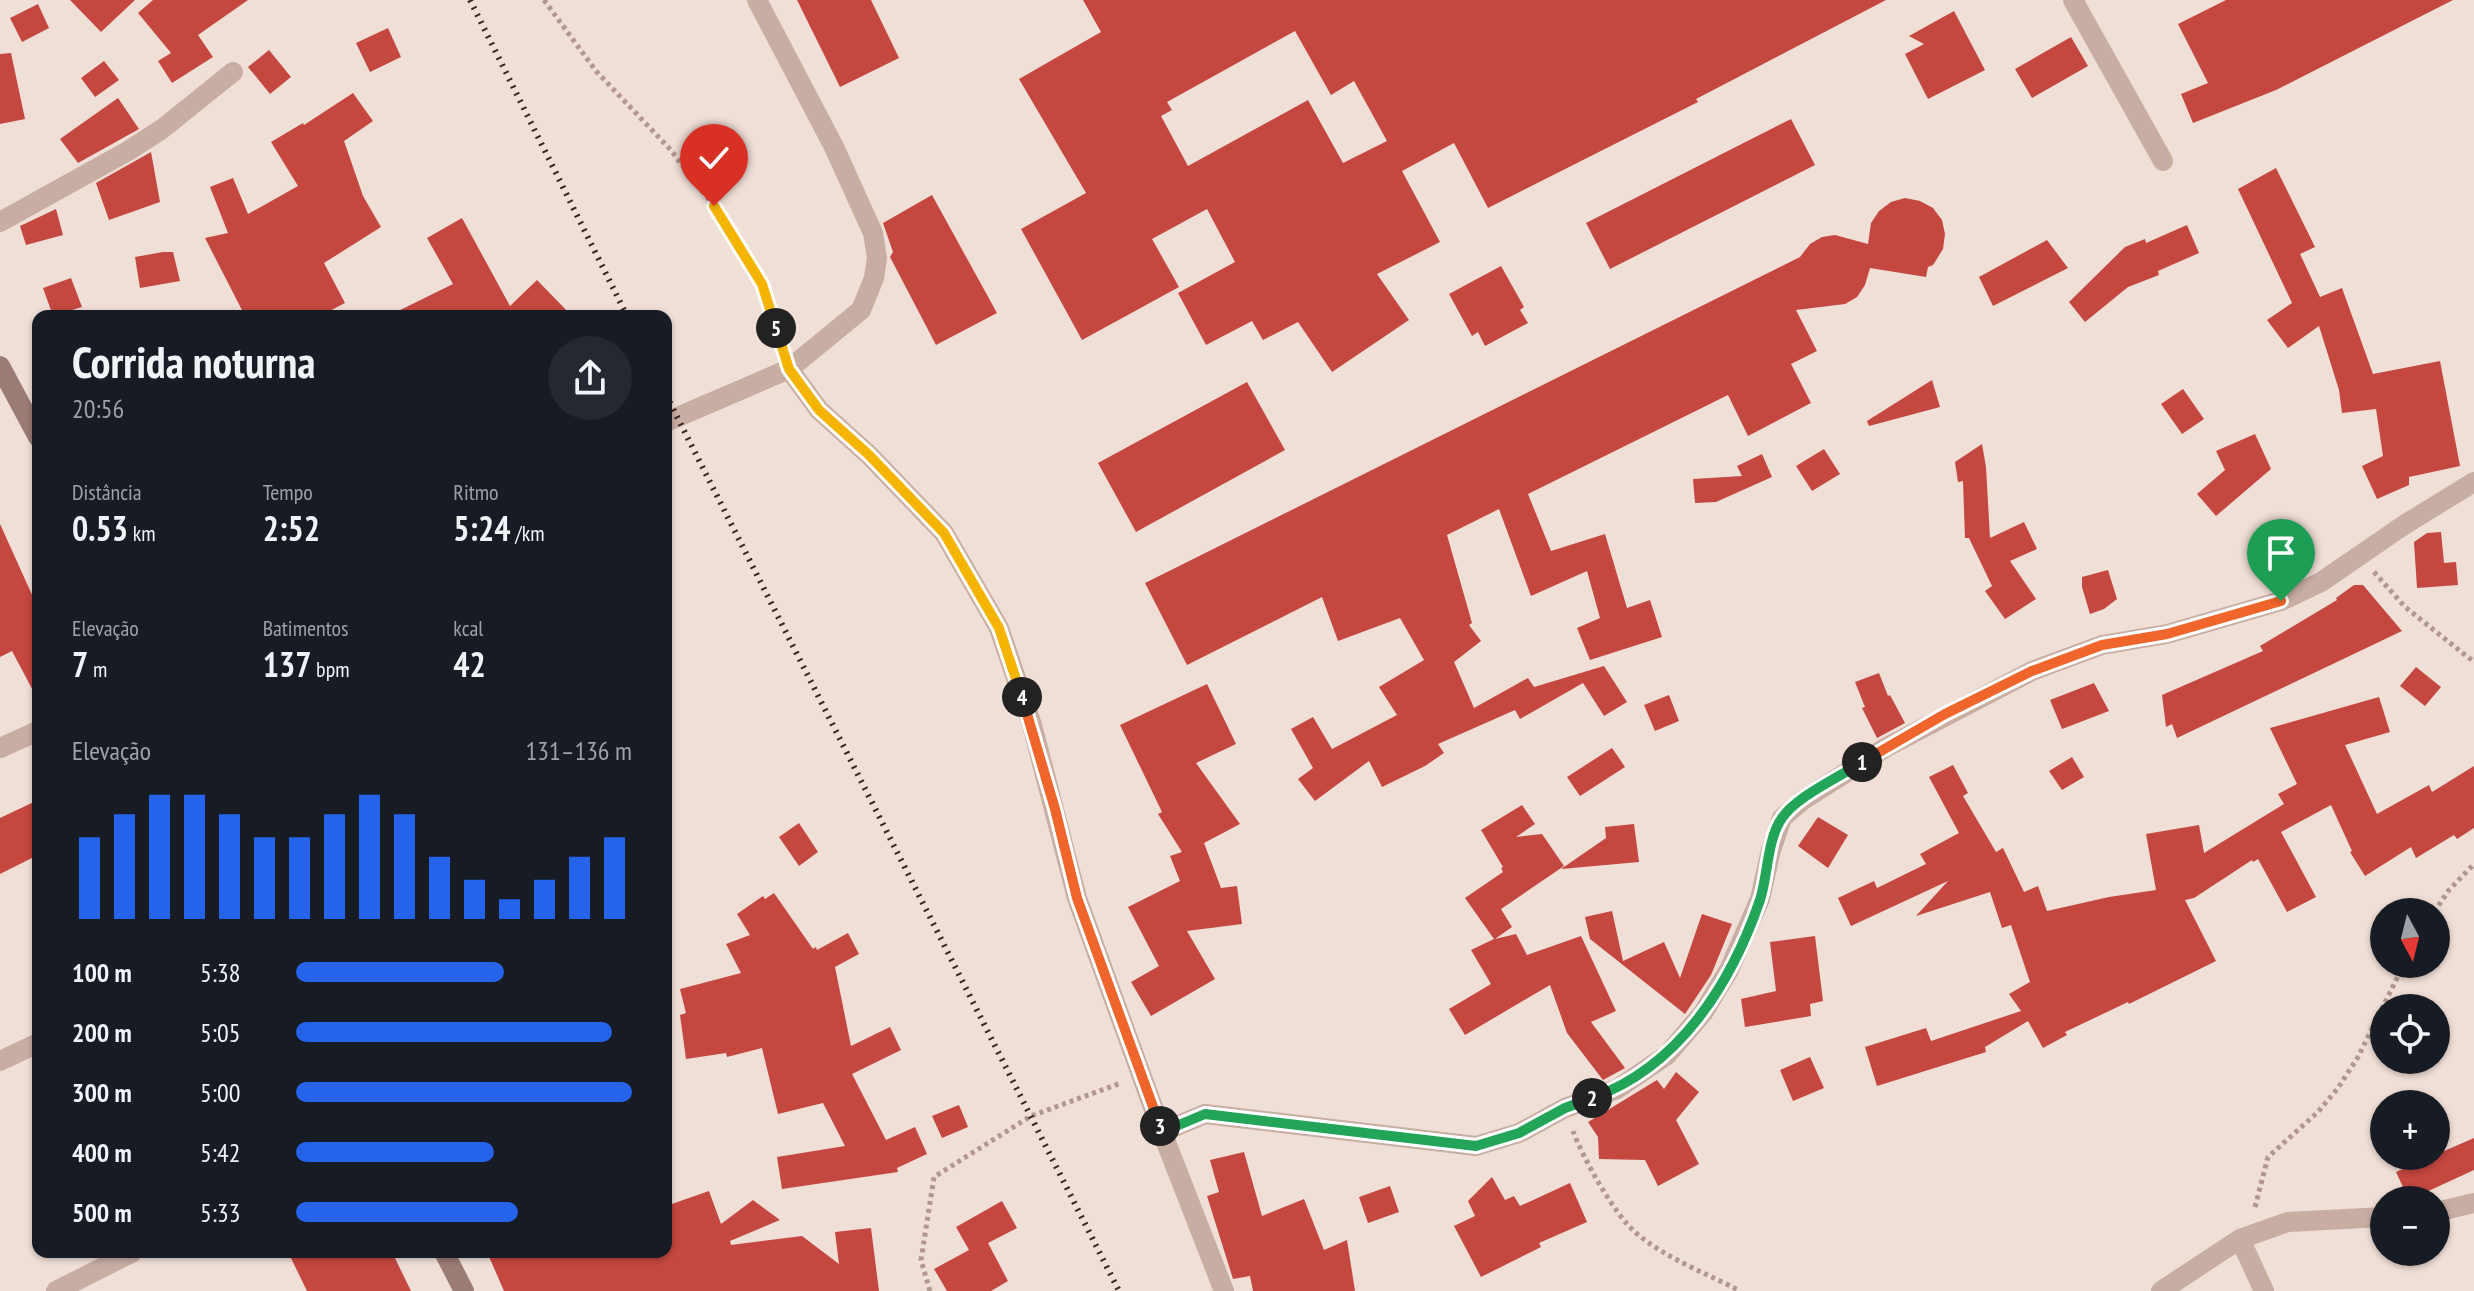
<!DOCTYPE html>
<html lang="pt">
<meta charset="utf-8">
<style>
:root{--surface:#171b24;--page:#242831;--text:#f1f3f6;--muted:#9ea1a6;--accent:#2563eb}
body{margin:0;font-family:"PT Sans Narrow",sans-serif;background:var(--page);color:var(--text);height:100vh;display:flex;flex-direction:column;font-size:30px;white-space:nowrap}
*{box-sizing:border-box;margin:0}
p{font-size:26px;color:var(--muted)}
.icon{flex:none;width:44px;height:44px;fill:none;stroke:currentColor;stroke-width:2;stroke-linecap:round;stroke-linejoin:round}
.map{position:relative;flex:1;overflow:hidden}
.sheet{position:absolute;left:32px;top:310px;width:640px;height:948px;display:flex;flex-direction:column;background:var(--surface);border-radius:16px;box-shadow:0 2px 6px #0004}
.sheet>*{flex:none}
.needle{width:52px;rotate:173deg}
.buttons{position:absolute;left:2370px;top:898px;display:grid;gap:16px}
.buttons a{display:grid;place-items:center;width:80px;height:80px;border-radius:50%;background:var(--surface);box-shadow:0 2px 6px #0004;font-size:40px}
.pin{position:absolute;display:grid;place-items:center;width:68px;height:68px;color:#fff;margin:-82px -34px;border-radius:50% 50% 50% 0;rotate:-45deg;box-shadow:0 0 8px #0007}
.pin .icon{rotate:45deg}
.km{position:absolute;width:40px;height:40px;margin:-20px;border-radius:50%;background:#222;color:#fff;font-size:22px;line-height:40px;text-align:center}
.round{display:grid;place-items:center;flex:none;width:84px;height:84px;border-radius:42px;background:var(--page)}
.summary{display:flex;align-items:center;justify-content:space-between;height:136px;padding:0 40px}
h1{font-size:44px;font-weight:600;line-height:60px}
.stats{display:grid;grid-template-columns:repeat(3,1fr);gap:12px;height:136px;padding:8px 40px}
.stats div{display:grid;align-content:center}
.stats b{font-size:34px;font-weight:600}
.stats small{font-size:22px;font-weight:400}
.stats p{font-size:22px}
.chart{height:224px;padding:16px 40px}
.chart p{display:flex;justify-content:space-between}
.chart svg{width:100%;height:144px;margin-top:8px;stroke:var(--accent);stroke-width:6}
ul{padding:0 40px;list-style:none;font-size:26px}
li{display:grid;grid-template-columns:128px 96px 1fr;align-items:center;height:60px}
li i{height:20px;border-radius:10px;background:var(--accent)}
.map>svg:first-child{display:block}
.building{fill:#c44740;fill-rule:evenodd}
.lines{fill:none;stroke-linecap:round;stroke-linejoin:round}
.path{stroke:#b3978e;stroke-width:5;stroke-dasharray:4 4;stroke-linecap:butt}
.street{stroke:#c8ada3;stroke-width:20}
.secondary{stroke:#9b7b75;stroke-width:20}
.rail{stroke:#332725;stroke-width:6;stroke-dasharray:2 6;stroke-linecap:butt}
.split-1-casing{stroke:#fff;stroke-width:16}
.split-2-casing{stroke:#fff;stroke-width:16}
.split-3-casing{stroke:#fff;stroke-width:16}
.split-4-casing{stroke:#fff;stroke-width:16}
.split-5-casing{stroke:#fff;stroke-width:16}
.split-6-casing{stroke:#fff;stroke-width:16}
.split-1{stroke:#f0652b;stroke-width:10}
.split-2{stroke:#22a559;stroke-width:10}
.split-3{stroke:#22a559;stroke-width:10}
.split-4{stroke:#f0652b;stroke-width:10}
.split-5{stroke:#f5b400;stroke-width:10}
.split-6{stroke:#f5b400;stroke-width:10}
</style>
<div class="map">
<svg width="2474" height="1291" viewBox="0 0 2474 1291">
<rect width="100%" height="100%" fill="#f0dfd7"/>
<path class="building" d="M70,0H135L101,32Z
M153,0H248L198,35L213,57L172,83L158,61L171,53L138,13Z
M797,0H871L899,58L840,87Z
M1083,0H1886L1696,99L1698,102L1488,208L1454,143L1402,171L1440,242L1377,274L1409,320L1332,372L1298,322L1263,340L1252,321L1206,345L1178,293L1235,262L1207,209L1152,239L1179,287L1082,340L1021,229L1086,193L1019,79L1101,32ZM1295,31L1331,95L1354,81L1387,141L1343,163L1308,100L1188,166L1161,116L1172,110L1167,102Z
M2226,0H2453L2276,90L2193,123L2181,94L2208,83L2178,24Z
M38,4L49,28L22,42L10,18Z
M1954,11L1985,70L1928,99L1905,54L1924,44L1909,36Z
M388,28L401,57L370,72L356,43Z
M2071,37L2088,66L2032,98L2015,69Z
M269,50L291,77L270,94L248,67Z
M11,53L25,119L0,124V54Z
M104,61L119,80L95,97L81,78Z
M353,93L373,121L344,141L363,196L381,227L324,263L345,303L320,316H245L205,238L228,233L210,187L233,178L248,214L298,186L271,142L303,123L304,125Z
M118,98L139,129L78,163L60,139Z
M1791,119L1815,165L1610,269L1586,223Z
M151,152L160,202L109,220L96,183Z
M2276,168L2315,247L2300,254L2320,297L2342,288L2373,374L2440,361L2460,466L2409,477V485L2377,499L2362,466L2383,456L2376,409L2342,413L2339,390L2319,326L2288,348L2267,320L2292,303L2238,189Z
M932,195L997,313L936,345L890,257L893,252L883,223Z
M1905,198L1920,201L1933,208L1942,220L1945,234L1943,249L1933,265L1928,267L1926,277L1870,268L1865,285L1857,297L1845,304L1796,310L1817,351L1791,364L1811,403L1748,436L1728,395L1528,494L1551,551L1605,534L1627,608L1650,600L1662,637L1590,660L1577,628L1600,618L1587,571L1531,596L1499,509L1447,535L1472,623L1469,625L1481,641L1454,662L1474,708L1528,678L1534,687L1604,666L1627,702L1604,716L1583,683L1520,719L1515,710L1438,744L1444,753L1425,766L1382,787L1369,761L1315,801L1298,779L1313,768L1291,729L1313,717L1332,749L1397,715L1379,687L1424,660L1400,618L1338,641L1322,597L1187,665L1145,583L1800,257L1810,244L1822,237L1835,235L1868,244L1871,223L1879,211L1891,202Z
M56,209L63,235L26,245L20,226Z
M462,218L510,306L537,280L572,316H388L453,284L427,238Z
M2187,225L2199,253L2158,271L2159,275L2128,287L2085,322L2069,302L2125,247L2145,239L2146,243Z
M2047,240L2068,268L1993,306L1979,277Z
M163,252H173L180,281L140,288L135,257Z
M1501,266L1524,307L1520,310L1528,323L1485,346L1478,332L1472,336L1449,294Z
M71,278L82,307L53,316L43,288Z
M1932,380L1940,407L1869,426L1867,421Z
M1247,382L1285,450L1136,532L1098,463Z
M2183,389L2204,419L2182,434L2161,404Z
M2255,434L2271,469L2216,516L2197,494L2225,470L2216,451Z
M1982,444L1986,467L1990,538L2024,522L2037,549L2010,561L2036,599L2005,619L1985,591L1992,586L1969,538H1965L1963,481L1958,482L1955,462Z
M1824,449L1840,474L1812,491L1796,466Z
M1762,454L1772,477L1716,502L1695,503L1693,479L1742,476L1737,466Z
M0,524L38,608V700L12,651L0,657Z
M2441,532L2444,563L2456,562L2458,585L2417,588L2414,542L2427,533Z
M2108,570L2117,599L2104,609L2090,614L2082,587V577Z
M2354,585H2363L2402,631L2177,738L2172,724L2166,727L2162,695L2263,651L2260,646L2337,600L2336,598Z
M2416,667L2441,687L2425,706L2400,686Z
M1879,673L1888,696L1890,695L1905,723L1877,738L1862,708L1865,707L1855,682Z
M2094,683L2109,711L2062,729L2050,700Z
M1207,684L1236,744L1196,763L1240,824L1204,843L1221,888L1237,886L1242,924L1187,931L1215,979L1151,1016L1131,982L1159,966L1128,907L1180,881L1170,856L1182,852L1158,814L1162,812L1120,725Z
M1669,695L1679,721L1655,731L1644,705Z
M2379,697L2390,732L2345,745L2377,814L2429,785L2432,792L2474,766V828L2457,839L2454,835L2416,858L2411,847L2365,876L2350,852L2352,851L2331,805L2281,832L2316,897L2287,912L2258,859L2253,862L2252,860L2194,898L2185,900L2216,961L2129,1004L2128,1002L2065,1032L2067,1035L2043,1048L2028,1021L1985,1047L1986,1052L1877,1086L1865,1047L1926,1028L1931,1041L2021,1011L2009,994L2030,982L2011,925L2002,928L1990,892L1916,916L1948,881L1851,926L1838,898L1874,881L1877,888L1926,864L1920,854L1959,833L1929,777L1953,765L1968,793L1963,796L1996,852L2003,848L2024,892L2038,886L2047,911L2109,897L2156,890L2146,834L2199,825L2204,853L2284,804L2278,794L2297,784L2270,728Z
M1612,748L1625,767L1580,796L1567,777Z
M2072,757L2084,777L2062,790L2049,771Z
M38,800V855L0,874V818Z
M1522,805L1535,824L1516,837L1542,834L1564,866L1501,909L1512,927L1495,939L1516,934L1527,955L1581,936L1616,1011L1591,1022L1625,1068L1603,1080L1567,1033L1550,985L1465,1035L1449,1009L1491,984L1471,950L1494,939L1465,898L1503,872L1501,868L1503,867L1481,830Z
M1818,817L1848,835L1828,868L1798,846Z
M799,823L818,852L799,866L779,837Z
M1634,824L1639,862L1561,869L1606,838L1605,827Z
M774,893L813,949L816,947L817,950L848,933L859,954L835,967L851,1046L890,1027L901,1050L852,1074L886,1140L915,1127L927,1154L897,1168L898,1172L782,1189L777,1157L845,1146L823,1103L778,1114L762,1048L727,1057L726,1053L686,1059L680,1015L686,1013L680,989L741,973L726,944L750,935L737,914L763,896L765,899Z
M1612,911L1623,961L1664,942L1680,978L1702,914L1732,924L1711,975L1685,1014L1590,939L1585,917Z
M1815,936L1823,1001L1810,1004L1811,1016L1745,1027L1741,999L1776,991L1770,942Z
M1810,1057L1824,1088L1793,1101L1780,1070Z
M1676,1072L1699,1092L1676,1120L1699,1164L1658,1186L1645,1160L1599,1159L1598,1137L1588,1122L1657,1080L1664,1089Z
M959,1105L968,1127L942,1138L932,1116Z
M2474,1138V1170L2409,1200L2396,1172Z
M1244,1152L1262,1216L1304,1199L1324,1250L1347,1240L1355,1291H1253L1250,1276L1233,1279L1207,1196L1219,1192L1210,1160Z
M1492,1177L1505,1200L1514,1196L1520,1206L1570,1183L1587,1222L1539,1243L1541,1247L1481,1277L1454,1226L1475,1216L1468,1201Z
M1390,1186L1399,1212L1368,1223L1359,1197Z
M709,1191L721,1224L753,1200L780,1220L730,1241L731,1245L802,1236L839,1264L835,1232L871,1228L879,1291H504L487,1252H666V1206Z
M1002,1201L1017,1228L988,1243L1008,1281L991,1291H947L934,1269L969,1250L956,1227Z
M288,1252H392L411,1291H307Z"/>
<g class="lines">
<path class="path" d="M544,0L596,71L669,148L714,206L762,284L781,345
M2374,572L2405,607L2474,662
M2434,912L2449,890L2474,864
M1573,1131C1583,1158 1614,1214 1636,1233C1665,1258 1706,1273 1740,1291
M2255,1207L2268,1157L2318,1112L2338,1088L2358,1057L2404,964
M930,1291L921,1260L934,1177L1031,1116L1121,1083"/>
<path class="street" d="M757,0L834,147L873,233L877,258L874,278L861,310L789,369
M2073,0L2163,161
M0,222L128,151L162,129L233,72
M666,422L789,369L819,410L869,455L944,533L999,628L1032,725L1077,898L1162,1132L1224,1291
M0,748L38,731
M0,1061L38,1043
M1162,1132L1205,1114L1476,1146L1519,1133L1565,1108L1617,1089L1667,1055L1703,1013L1729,970L1760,899L1771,850L1782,818L1803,800L1885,748L2032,671L2102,645L2167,634L2281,601L2321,582L2404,525L2474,482
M2436,1212L2474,1203
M2240,1239L2264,1291
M56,1291L133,1252
M2161,1291L2240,1239L2288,1222L2384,1217"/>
<path class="secondary" d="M0,366L38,437
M444,1252L464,1291"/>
<path class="rail" d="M470,0L627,316
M666,395L1119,1291"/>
</g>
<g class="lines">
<defs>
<path id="split-1" d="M1862,762L1945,714L2032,671L2102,645L2167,634L2281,601"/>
<path id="split-2" d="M1592,1098C1679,1067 1731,984 1760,900C1768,876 1767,839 1782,818C1797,796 1840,777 1862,762"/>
<path id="split-3" d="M1160,1126L1162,1132L1205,1114L1476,1146L1519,1133L1565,1108L1592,1098"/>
<path id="split-4" d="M1022,697L1055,809L1077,898L1160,1126"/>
<path id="split-5" d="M776,328L789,369L819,410L869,455L944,533L999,628L1022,697"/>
<path id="split-6" d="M714,206L762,284L776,328"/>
</defs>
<use href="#split-1" class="split-1-casing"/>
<use href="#split-2" class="split-2-casing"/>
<use href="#split-3" class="split-3-casing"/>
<use href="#split-4" class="split-4-casing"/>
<use href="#split-5" class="split-5-casing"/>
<use href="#split-6" class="split-6-casing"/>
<use href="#split-1" class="split-1"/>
<use href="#split-2" class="split-2"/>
<use href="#split-3" class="split-3"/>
<use href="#split-4" class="split-4"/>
<use href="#split-5" class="split-5"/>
<use href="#split-6" class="split-6"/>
</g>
</svg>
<div class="buttons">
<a><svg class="needle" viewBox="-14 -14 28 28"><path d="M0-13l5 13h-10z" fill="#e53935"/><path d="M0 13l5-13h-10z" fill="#9ea1a6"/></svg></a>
<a><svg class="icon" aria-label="locate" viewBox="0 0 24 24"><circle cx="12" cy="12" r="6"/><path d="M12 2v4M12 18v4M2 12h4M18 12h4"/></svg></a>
<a>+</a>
<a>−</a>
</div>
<div class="pin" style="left:2281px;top:601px;background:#1e9e55"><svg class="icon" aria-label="arrive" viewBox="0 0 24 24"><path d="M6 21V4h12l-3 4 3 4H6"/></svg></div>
<div class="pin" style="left:714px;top:206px;background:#d93025"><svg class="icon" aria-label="check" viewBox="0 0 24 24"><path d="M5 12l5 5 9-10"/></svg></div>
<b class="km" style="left:1862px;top:762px">1</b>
<b class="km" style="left:1592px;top:1098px">2</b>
<b class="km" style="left:1160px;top:1126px">3</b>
<b class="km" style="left:1022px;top:697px">4</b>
<b class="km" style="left:776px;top:328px">5</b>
<section class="sheet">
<div class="summary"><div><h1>Corrida noturna</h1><p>20:56</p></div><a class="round"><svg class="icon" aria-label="share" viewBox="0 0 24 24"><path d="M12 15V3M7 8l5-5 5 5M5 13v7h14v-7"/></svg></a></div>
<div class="stats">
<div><p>Distância</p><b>0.53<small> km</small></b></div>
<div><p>Tempo</p><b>2:52</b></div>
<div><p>Ritmo</p><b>5:24<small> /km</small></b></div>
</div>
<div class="stats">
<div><p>Elevação</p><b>7<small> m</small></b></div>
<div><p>Batimentos</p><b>137<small> bpm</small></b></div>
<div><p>kcal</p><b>42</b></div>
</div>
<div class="chart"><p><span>Elevação</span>131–136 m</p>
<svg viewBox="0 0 160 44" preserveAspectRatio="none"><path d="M5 44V19M15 44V12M25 44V6M35 44V6M45 44V12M55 44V19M65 44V19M75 44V12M85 44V6M95 44V12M105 44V25M115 44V32M125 44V38M135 44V32M145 44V25M155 44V19"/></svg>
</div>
<ul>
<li><b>100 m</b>5:38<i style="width:62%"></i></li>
<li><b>200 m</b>5:05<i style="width:94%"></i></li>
<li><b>300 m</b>5:00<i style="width:100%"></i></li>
<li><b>400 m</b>5:42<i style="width:59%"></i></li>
<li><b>500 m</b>5:33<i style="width:66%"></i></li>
</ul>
</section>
</div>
